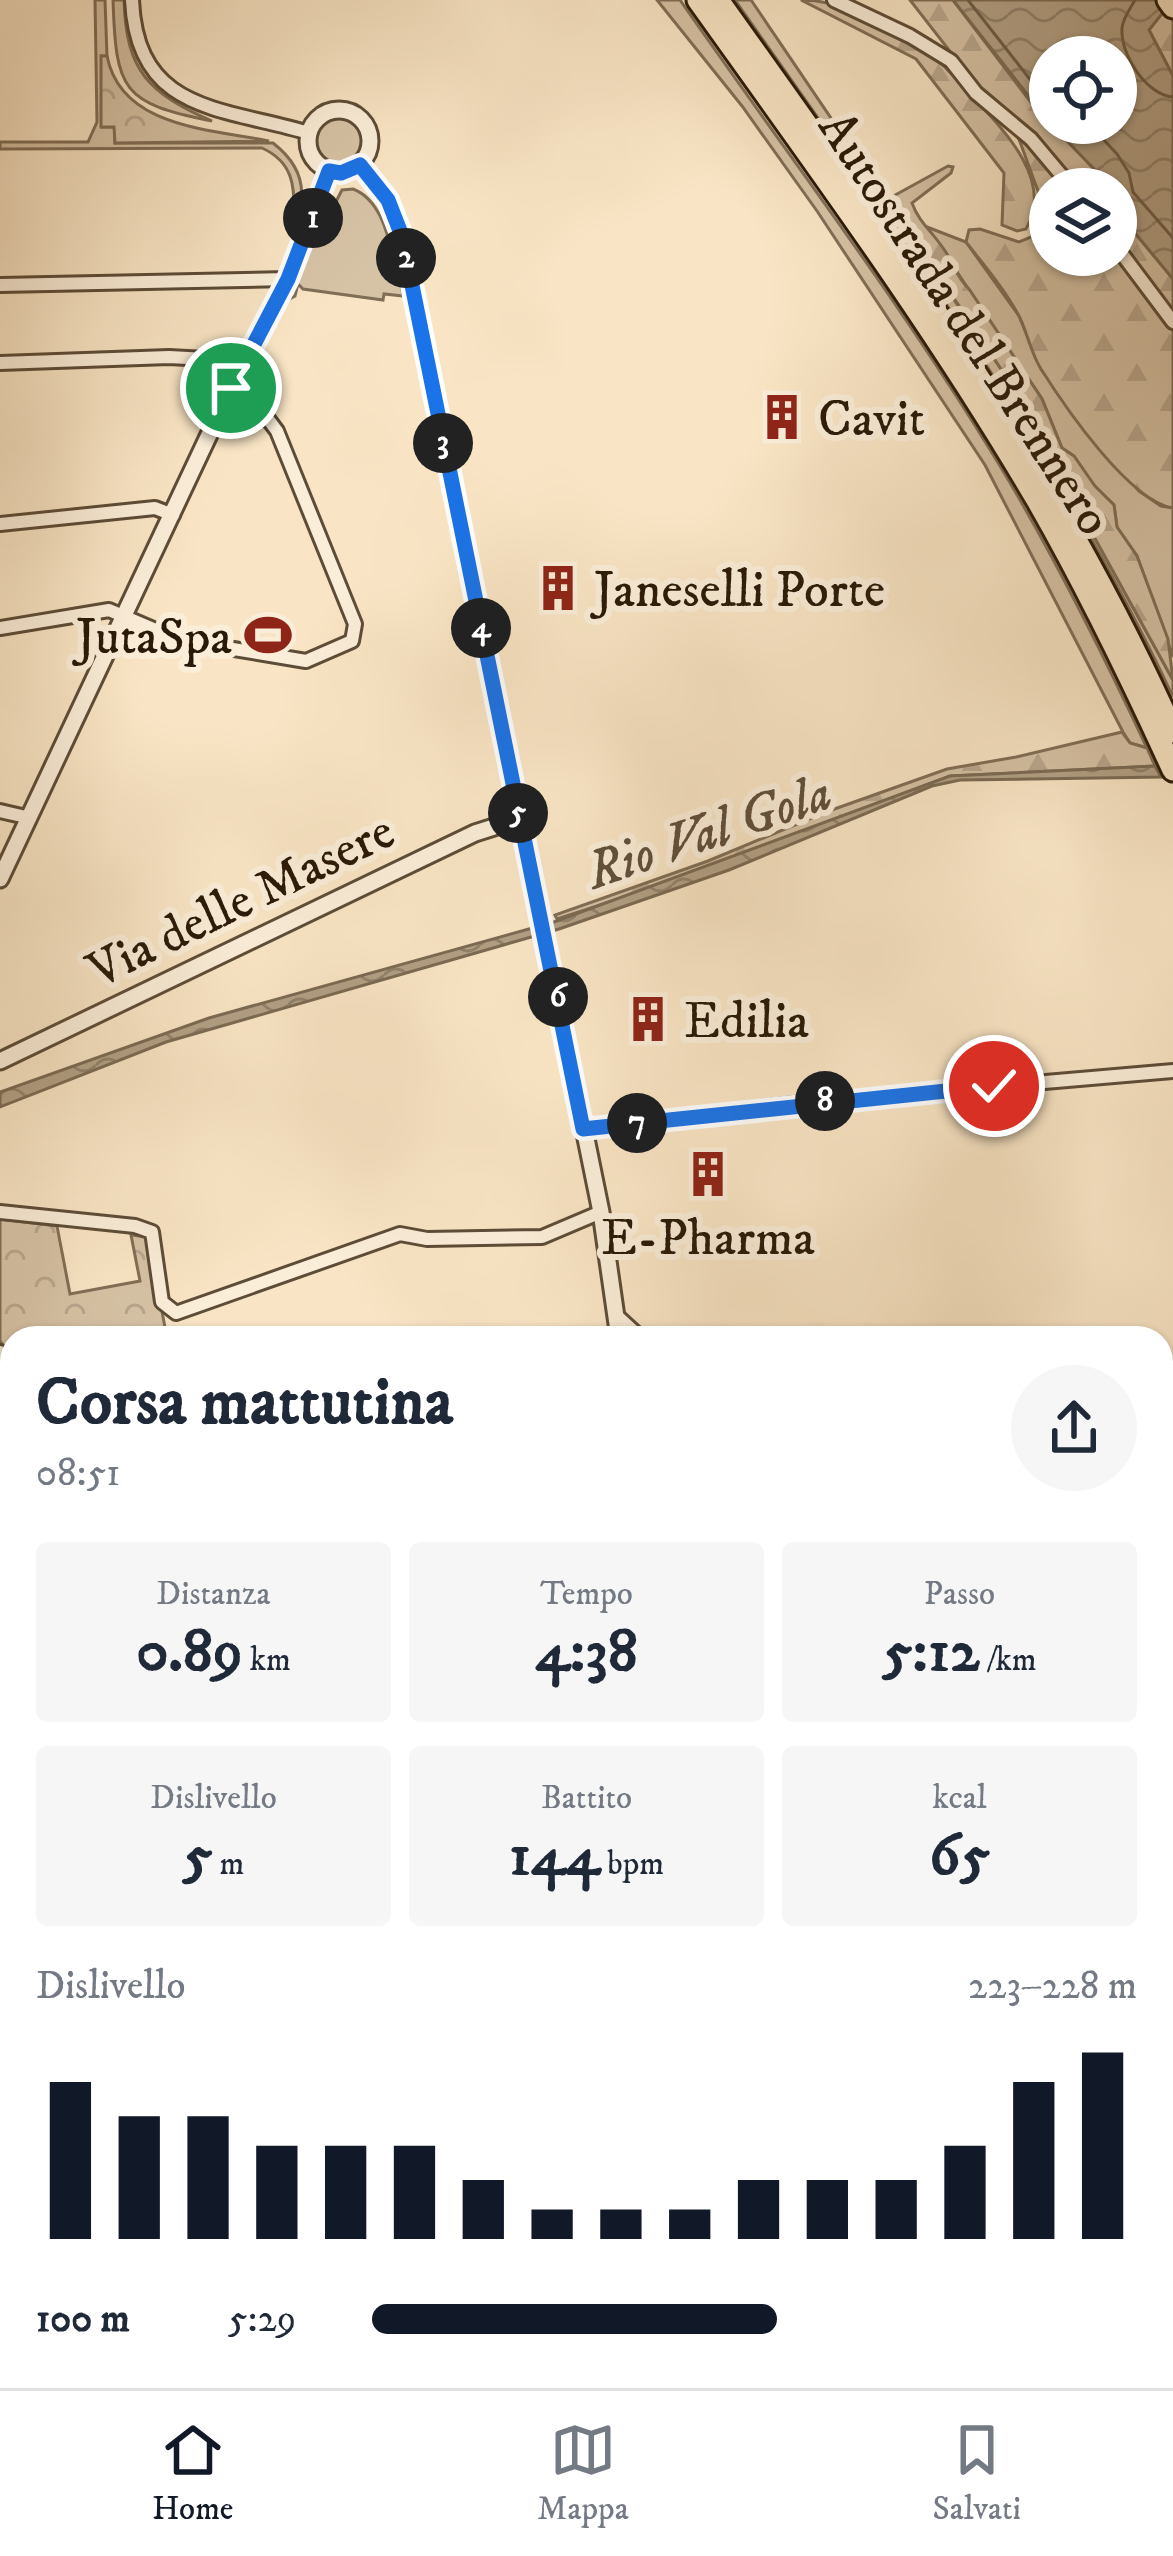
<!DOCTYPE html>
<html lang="it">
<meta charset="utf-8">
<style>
:root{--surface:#fff;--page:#f6f6f7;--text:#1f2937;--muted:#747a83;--line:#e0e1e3;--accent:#111827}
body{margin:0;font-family:"IM FELL DW Pica",serif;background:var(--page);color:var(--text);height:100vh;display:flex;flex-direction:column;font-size:45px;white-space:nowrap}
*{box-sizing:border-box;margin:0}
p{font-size:39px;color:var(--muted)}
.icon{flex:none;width:66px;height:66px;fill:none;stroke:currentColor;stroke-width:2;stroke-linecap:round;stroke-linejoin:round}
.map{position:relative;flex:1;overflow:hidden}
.details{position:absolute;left:0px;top:1326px;width:1173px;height:1062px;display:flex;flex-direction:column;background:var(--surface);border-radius:36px 36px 0 0;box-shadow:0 3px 9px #0004}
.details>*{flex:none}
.tools{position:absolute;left:1029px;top:36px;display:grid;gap:24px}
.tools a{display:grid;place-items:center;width:108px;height:108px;border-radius:50%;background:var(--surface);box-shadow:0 3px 9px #0004;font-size:60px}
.pin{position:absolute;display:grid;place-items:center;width:102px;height:102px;color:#fff;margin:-51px;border:6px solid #fff;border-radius:50%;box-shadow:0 3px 12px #0007}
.km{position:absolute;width:60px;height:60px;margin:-30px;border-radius:50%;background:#222;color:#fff;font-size:33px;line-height:60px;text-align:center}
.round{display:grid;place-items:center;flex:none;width:126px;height:126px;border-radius:63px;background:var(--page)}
.summary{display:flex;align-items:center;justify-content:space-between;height:204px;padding:0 36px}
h1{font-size:66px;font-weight:800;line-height:90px}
.figures{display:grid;grid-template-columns:repeat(3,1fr);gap:18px;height:204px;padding:12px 36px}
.figures div{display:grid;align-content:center;border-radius:12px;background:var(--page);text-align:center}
.figures b{font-size:60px;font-weight:800}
.figures small{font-size:33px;font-weight:400}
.figures p{font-size:33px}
.chart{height:336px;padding:24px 36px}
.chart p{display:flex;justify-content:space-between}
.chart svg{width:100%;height:216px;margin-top:12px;stroke:var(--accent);stroke-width:6}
ul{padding:0 36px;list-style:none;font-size:39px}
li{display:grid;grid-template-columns:192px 144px 1fr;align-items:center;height:90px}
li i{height:30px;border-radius:15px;background:var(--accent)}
.menu{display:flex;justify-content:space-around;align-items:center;height:168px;border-top:3px solid var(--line);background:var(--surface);font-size:33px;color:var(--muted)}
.menu a{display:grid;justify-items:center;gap:6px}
.menu .current{color:var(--accent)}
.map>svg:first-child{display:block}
.grass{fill:#d6c2a5;stroke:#806e56;stroke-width:3}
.forest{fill:url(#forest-firs);stroke:#806e56;stroke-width:3}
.park{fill:url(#park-crowns);stroke:#806e56;stroke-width:3}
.water{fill:url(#water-waves);stroke:#7b6a53;stroke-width:3}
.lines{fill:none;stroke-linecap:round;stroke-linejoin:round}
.shore{stroke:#6e5c46;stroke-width:3}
.minor-casing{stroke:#5d4c37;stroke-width:18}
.tertiary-casing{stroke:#5d4c37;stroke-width:21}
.secondary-casing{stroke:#291908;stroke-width:22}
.trunk-casing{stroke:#291908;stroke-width:27}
.motorway-casing{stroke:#291908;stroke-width:27}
.minor{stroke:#fbeed9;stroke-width:12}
.tertiary{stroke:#fbeed9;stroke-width:15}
.secondary{stroke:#fbeed9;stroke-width:16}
.trunk{stroke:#f9e5c5;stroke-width:21}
.motorway{stroke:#f9e5c5;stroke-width:21}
.route-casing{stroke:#fff;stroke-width:24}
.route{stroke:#1a73e8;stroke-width:15}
.labels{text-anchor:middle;stroke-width:12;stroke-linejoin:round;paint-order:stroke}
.street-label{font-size:51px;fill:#291908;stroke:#fbeed9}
.poi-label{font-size:51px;fill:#291908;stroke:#fbeed9;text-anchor:start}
.water-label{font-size:54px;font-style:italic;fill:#604f3a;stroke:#fbeed9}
</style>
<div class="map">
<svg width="1173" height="2388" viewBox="0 0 1173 2388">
<defs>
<pattern id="forest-firs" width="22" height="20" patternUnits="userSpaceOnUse" patternTransform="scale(3)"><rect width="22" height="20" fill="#d6c2a5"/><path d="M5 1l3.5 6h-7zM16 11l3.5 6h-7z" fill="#b8a68d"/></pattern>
<pattern id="park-crowns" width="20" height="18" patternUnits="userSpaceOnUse" patternTransform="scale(3)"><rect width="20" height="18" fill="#d6c2a5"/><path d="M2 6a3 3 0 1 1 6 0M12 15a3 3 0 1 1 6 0" fill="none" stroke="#b8a68d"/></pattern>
<pattern id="water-waves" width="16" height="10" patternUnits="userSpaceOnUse" patternTransform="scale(3)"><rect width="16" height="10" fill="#b2a085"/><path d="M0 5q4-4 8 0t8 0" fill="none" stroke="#91826b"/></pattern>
</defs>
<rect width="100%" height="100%" fill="#f9e5c5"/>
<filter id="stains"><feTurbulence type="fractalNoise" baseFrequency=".00167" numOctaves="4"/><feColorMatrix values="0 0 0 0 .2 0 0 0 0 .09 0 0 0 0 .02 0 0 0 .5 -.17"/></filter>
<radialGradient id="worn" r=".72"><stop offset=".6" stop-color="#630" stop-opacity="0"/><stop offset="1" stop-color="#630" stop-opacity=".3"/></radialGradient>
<path class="grass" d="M95,0H105L107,56H102V127H115V143H273C295,160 306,181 300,207L307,211L302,225L294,217C295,186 293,162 262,148L0,149V142H88L97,122Z
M113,0H124C126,72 149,93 212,121C122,103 116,91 113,0Z
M657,0H680C787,154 903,305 1000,466C1055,557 1102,652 1147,748L1130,743L1123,732L985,465L817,211L742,106Z
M735,0H751L1005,375L1173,680V697C1055,445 894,227 735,0Z
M315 142a24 24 0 1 1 48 0a24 24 0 1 1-48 0Z
M353,189C379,199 387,231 393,256H396L403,296L384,294L383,300L303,289L298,284L295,296L282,303L322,216L328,217L342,190Z
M927,227L966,242L1019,316L1041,369L1072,412L1139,491L1161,506L1173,508V657L1137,556L1117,527L1114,505L1094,486L1074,456L1062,448L1042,399Z"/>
<path class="forest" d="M801,0C844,0 893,27 929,52C943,63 956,79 968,92C999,125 1056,179 1026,229L1017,231L1002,225L1004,173L916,59Z
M910,0H953L1033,105L1095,170L1107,189H1079L1052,155L980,90Z
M1164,9L1173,18V76L1149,30Z
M1016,131L1071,189H1050V255H1116L1173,326V508C1129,501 1065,407 1041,369C1031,353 1028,335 1020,318C1007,292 984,265 966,242L969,230L980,229L1019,242L1041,233L1038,191Z
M948,166L953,167L951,173L912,203C919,223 935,234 947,254C955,267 957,278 969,289L1042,399L1062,448L1074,456L1095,486L1114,505L1117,527L1137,556L1168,639L1173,680L1005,375L888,199Z
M1116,210L1173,279V313L1116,237Z
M1122,732L1130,743L1147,748L1155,766L950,776L653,888L557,919L555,915L708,861L826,812L947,769L1016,757Z
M0,1819L12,1853V2209L0,2220Z"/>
<path class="park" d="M101,56H107C121,128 211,129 269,141L115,143L114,127H101Z
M0,1219L57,1226L70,1294L140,1281L131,1235L148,1237L167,1338H12V1357L0,1341Z"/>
<path class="water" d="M953,0H1173L1149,30L1173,76V279L1116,210V189H1107L1095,170L1050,123H1116V57H1050V123Z
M1155,766L1161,777L960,780L932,786L729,870L559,929L166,1042L0,1107V1092L209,1018L554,922L950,776Z"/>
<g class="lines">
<path class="shore" d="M968,0L1050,105
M1135,0C1130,9 1123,18 1122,28C1120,54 1146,95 1173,97
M1088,123L1117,154L1129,173L1133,192L1173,238"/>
<defs>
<path id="minor" d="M132,0C137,113 222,107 309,133
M834,0L910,36L951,61L976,93L1031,139L1073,189
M1116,246L1173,322
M0,285L288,279
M0,363L169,357L244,361
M0,524L155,508L173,515
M0,628L109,610L179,640L306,661L352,641L355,624L277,431L268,419L226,398
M0,811L26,817
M583,1129L803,1103L1173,1071
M0,1212L135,1226L152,1232L162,1302L176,1313L400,1234L427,1239L542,1237L601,1212
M617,1316L641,1338
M0,1352L12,1373
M1161,1618L1173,1619
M1161,1733L1173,1696
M0,2267L12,2265
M365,2376L388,2388"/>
<path id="tertiary" d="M308 141a31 31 0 1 1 62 0a31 31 0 1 1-62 0Z
M360,165L388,200L402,236L601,1212L619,1338
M0,879L231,388L288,279L329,171
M0,1061L475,833L519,819"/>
<path id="secondary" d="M1161,1972L1173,1956
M398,2388L402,2376"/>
<path id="trunk" d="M1168,0L1173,7"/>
<path id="motorway" d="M698,0C815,164 935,326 1037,500C1087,587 1131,678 1173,770
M718,0C885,234 1055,468 1173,732"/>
</defs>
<use href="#minor" class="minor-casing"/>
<use href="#tertiary" class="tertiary-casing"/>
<use href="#secondary" class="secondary-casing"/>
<use href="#trunk" class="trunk-casing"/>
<use href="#motorway" class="motorway-casing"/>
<use href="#minor" class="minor"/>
<use href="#tertiary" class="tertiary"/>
<use href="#secondary" class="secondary"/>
<use href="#trunk" class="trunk"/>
<use href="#motorway" class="motorway"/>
</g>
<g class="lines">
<defs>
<path id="route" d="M231,388L288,279L329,171L341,173L360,165L388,200L402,236L583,1129L994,1086"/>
</defs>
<use href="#route" class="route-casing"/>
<use href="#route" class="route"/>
</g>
<defs>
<symbol id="building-bare" viewBox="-9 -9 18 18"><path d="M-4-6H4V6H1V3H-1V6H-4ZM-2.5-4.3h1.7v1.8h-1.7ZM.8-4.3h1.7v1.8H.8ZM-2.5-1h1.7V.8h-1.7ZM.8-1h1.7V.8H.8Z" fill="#8f2418" stroke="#fbeed9" stroke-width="2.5" paint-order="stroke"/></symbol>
<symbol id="stadium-bare" viewBox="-9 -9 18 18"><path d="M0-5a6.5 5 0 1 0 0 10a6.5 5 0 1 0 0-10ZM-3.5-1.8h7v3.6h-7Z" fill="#8f2418" stroke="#fbeed9" stroke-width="2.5" paint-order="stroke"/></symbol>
</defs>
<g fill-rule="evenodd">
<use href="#building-bare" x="749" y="384" width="66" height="66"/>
<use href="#building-bare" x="525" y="555" width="66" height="66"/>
<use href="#stadium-bare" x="235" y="602" width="66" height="66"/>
<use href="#building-bare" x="615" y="986" width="66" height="66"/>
<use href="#building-bare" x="675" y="1141" width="66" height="66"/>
</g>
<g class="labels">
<g class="street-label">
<text transform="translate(967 322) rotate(57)" y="18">Autostrada del Brennero</text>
<text transform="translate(240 899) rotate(-26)" y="18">Via delle Masere</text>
</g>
<g class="poi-label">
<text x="818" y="435">Cavit</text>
<text x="594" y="606">Janeselli Porte</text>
<text x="232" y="653" text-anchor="end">JutaSpa</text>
<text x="684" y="1037">Edilia</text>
<text x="708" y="1254" text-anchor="middle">E-Pharma</text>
</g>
<g class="water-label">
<text transform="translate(708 830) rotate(-19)" y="19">Rio Val Gola</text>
</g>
</g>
<rect width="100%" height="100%" filter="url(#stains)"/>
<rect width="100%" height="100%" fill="url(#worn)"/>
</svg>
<div class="tools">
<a><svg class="icon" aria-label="locate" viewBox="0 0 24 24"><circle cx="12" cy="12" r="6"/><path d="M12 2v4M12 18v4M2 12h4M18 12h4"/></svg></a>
<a><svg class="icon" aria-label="layers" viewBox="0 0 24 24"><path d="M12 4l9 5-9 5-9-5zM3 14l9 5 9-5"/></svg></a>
</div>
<div class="pin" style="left:231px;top:388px;background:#1e9e55"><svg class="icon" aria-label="arrive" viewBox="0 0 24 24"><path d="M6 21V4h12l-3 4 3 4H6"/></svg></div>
<div class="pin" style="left:994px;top:1086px;background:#d93025"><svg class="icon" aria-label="check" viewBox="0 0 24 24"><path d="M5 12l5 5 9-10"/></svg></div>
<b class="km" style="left:313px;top:218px">1</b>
<b class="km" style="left:406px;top:258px">2</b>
<b class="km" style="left:443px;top:443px">3</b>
<b class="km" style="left:481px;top:628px">4</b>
<b class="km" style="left:518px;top:813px">5</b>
<b class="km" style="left:558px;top:997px">6</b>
<b class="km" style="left:637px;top:1123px">7</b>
<b class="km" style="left:825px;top:1101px">8</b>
<section class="details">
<div class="summary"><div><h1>Corsa mattutina</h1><p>08:51</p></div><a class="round"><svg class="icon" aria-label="share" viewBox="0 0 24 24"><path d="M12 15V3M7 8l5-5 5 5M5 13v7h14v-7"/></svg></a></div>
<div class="figures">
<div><p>Distanza</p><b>0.89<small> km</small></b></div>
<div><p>Tempo</p><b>4:38</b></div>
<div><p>Passo</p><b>5:12<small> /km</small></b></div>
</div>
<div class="figures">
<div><p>Dislivello</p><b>5<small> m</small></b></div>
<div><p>Battito</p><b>144<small> bpm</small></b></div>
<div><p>kcal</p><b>65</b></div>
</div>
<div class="chart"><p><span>Dislivello</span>223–228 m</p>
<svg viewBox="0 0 160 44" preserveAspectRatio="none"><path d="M5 44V12M15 44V19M25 44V19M35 44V25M45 44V25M55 44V25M65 44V32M75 44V38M85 44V38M95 44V38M105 44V32M115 44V32M125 44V32M135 44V25M145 44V12M155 44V6"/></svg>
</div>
<ul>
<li><b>100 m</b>5:29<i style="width:53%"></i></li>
</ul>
</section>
</div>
<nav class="menu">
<a class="current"><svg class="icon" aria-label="home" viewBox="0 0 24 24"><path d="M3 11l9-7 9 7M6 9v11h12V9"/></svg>Home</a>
<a><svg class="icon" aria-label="map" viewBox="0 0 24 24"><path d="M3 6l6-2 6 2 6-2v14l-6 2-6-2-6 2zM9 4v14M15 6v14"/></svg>Mappa</a>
<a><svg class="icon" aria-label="saved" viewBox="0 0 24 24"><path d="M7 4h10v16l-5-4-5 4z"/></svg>Salvati</a>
</nav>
